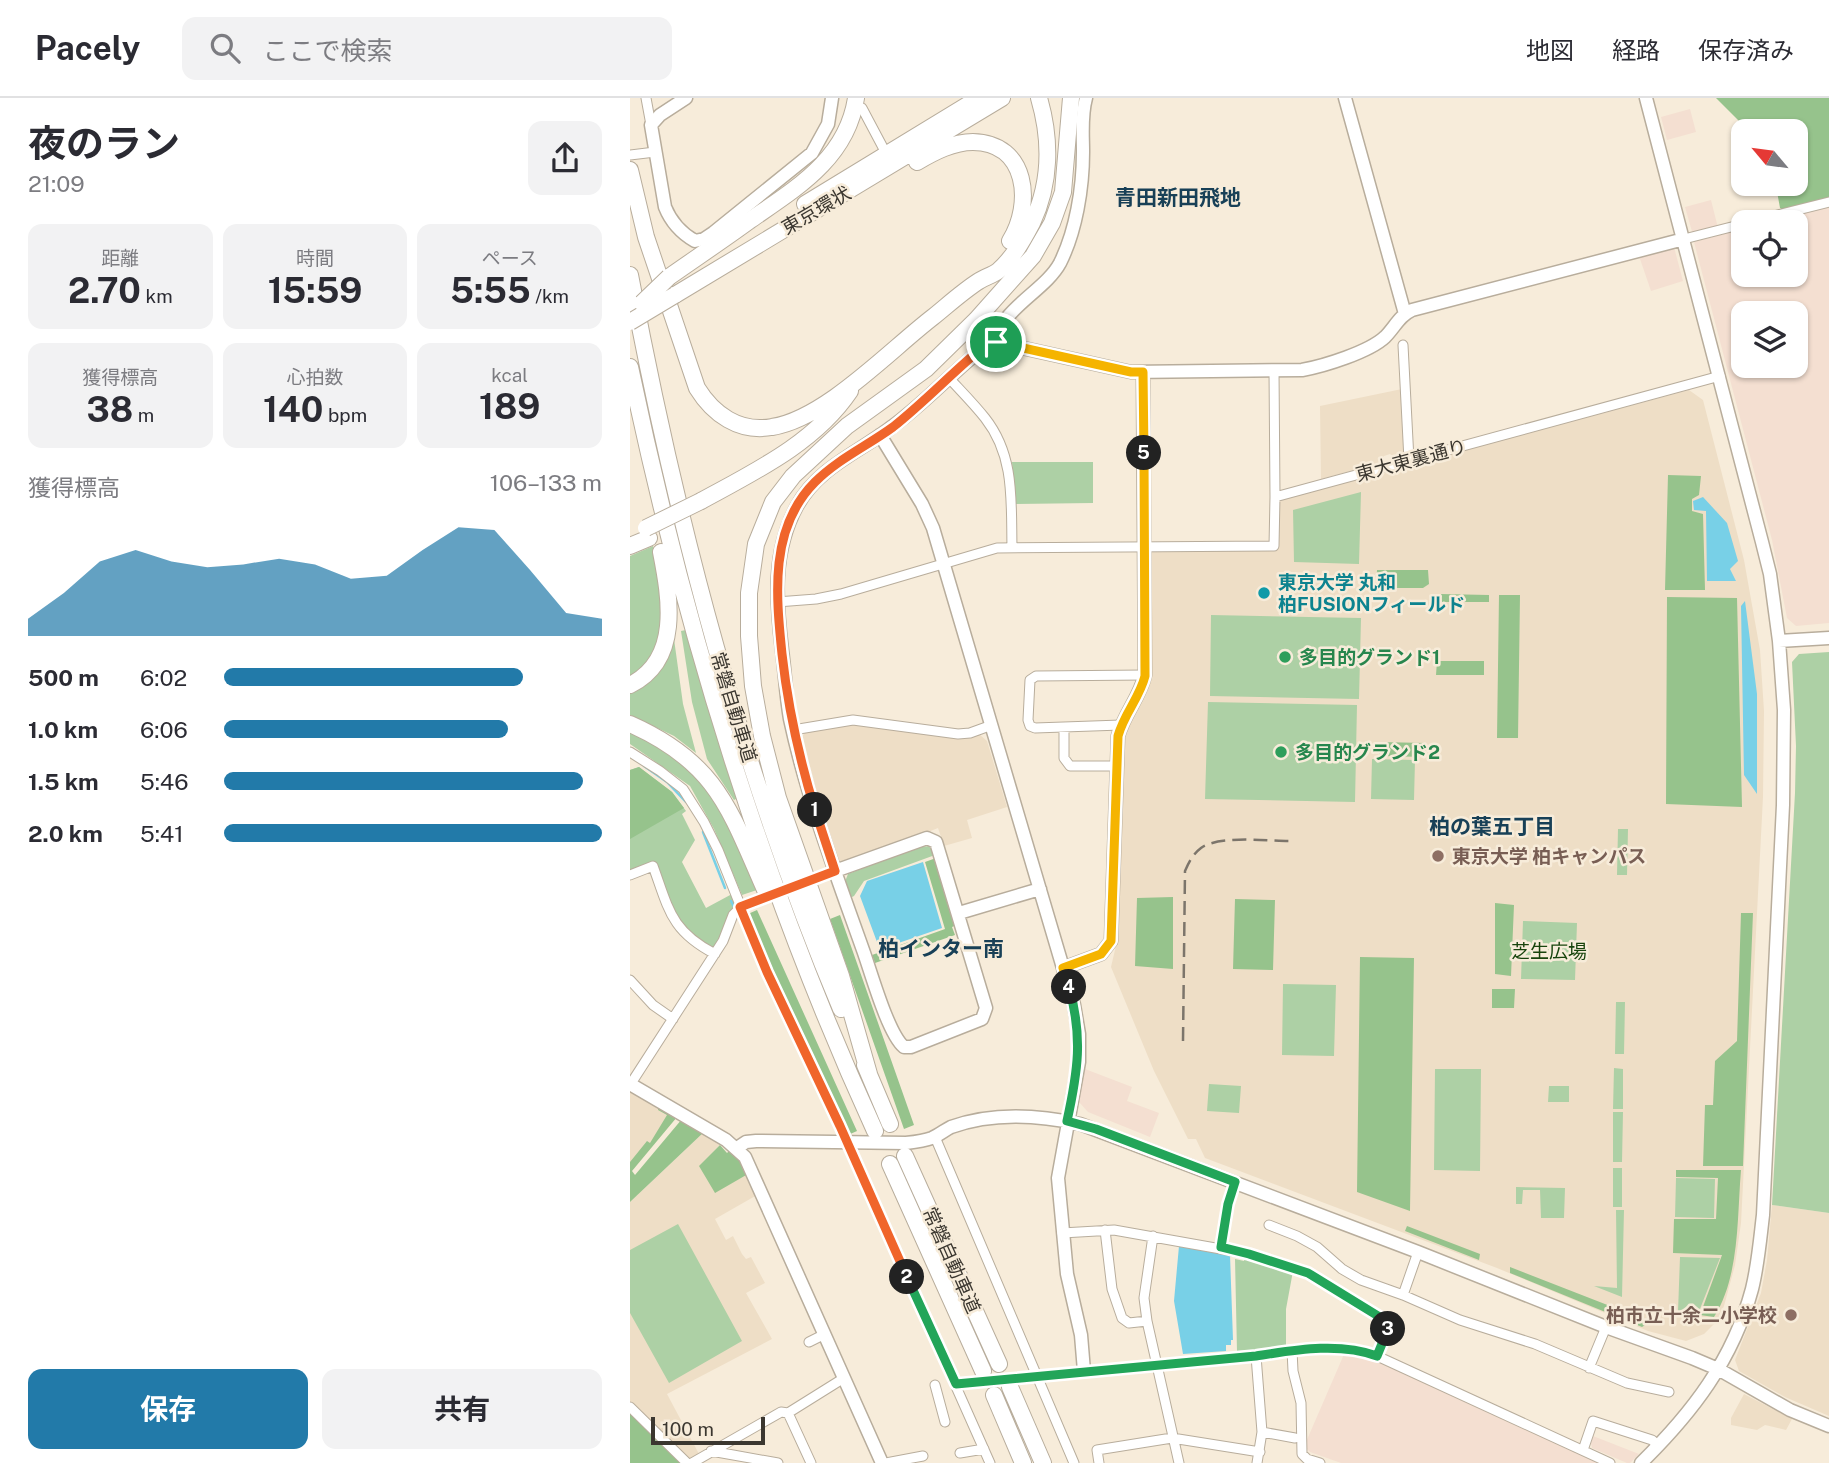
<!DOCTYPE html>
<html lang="ja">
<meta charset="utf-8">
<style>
:root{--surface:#fff;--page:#f2f2f3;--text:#2b2b33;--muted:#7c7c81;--line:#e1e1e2;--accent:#227aa9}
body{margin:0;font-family:"Public Sans","Noto Sans JP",sans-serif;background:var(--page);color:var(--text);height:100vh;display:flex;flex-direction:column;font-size:26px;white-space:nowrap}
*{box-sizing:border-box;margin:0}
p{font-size:23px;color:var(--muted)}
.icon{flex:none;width:38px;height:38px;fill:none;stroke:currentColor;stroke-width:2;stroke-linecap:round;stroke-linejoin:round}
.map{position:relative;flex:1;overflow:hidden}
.sheet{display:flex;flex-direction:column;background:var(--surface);width:630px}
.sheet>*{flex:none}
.needle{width:46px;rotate:299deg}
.controls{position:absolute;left:1101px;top:21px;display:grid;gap:14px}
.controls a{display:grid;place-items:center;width:77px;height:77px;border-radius:14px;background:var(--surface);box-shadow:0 2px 5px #0004;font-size:35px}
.scale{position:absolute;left:21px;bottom:18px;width:114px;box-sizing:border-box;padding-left:7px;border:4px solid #3b3730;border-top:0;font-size:19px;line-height:24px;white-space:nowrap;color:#3b3730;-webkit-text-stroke:5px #f7ecda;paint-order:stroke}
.pin{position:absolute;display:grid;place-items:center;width:60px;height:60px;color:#fff;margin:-30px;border:4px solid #fff;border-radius:50%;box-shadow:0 2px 7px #0007}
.km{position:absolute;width:35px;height:35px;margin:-18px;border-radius:50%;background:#222;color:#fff;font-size:19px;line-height:35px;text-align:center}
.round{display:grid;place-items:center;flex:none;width:74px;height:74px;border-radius:14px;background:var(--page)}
.head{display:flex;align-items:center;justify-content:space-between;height:119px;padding:0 28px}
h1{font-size:38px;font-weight:700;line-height:52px}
.figures{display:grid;grid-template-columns:repeat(3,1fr);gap:10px;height:119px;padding:7px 28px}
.figures div{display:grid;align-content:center;border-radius:14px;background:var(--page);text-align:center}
.figures b{font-size:35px;font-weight:700}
.figures small{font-size:19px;font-weight:400}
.figures p{font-size:19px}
.chart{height:196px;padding:14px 28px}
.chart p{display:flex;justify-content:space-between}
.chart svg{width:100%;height:126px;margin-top:7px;fill:var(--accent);opacity:.7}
.button{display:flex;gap:14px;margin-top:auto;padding:14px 28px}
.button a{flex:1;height:80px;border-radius:14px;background:var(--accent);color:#fff;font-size:28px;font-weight:700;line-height:80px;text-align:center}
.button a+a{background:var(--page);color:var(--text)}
ul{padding:0 28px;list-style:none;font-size:23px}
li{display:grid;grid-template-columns:112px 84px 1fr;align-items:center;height:52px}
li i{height:18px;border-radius:9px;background:var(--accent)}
header{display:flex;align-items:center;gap:42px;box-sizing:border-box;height:98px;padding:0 35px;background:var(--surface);border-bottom:2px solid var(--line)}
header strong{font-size:33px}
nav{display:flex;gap:38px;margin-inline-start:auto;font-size:24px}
.search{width:490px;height:63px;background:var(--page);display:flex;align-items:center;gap:18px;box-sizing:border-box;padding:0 24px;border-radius:14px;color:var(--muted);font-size:26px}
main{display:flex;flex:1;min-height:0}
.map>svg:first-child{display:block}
.commercial{fill:#f4dfd1;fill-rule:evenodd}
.built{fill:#eedec6}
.green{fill:#add0a5}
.forest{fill:#96c38c}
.water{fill:#78d0e7}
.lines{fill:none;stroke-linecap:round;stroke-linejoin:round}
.stream{stroke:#78d0e7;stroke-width:2.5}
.street-casing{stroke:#b8ad9c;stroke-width:11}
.secondary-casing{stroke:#b8ad9c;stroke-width:15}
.highway-casing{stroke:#b8ad9c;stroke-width:18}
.street{stroke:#fff;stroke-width:9}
.secondary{stroke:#fff;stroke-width:12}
.highway{stroke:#fff;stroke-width:16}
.rail{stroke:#7c756b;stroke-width:2.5;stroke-dasharray:14 7;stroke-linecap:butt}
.street-bridge-casing{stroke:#b8ad9c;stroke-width:11;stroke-linecap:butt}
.highway-bridge-casing{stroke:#b8ad9c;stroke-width:18;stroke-linecap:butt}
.street-bridge{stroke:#fff;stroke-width:9}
.highway-bridge{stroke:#fff;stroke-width:16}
.split-1-casing{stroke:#fff;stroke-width:14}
.split-2-casing{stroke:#fff;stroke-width:14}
.split-3-casing{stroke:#fff;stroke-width:14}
.split-4-casing{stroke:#fff;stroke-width:14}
.split-5-casing{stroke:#fff;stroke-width:14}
.split-6-casing{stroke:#fff;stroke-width:14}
.split-1{stroke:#f0652b;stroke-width:9}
.split-2{stroke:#f0652b;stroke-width:9}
.split-3{stroke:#22a559;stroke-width:9}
.split-4{stroke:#22a559;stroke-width:9}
.split-5{stroke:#f5b400;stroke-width:9}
.split-6{stroke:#f5b400;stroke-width:9}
.culture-dot{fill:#0f9aa8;stroke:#f7ecda;stroke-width:2.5}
.leisure-dot{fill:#2e9e5b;stroke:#f7ecda;stroke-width:2.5}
.education-dot{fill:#8d6e63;stroke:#f7ecda;stroke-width:2.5}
.labels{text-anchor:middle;stroke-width:5;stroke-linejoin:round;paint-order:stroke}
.street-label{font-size:19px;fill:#3b3730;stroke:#f7ecda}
.culture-label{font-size:19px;font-weight:bold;fill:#0d838f;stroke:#f7ecda;text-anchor:start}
.leisure-label{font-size:19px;font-weight:bold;fill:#27864d;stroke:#f7ecda;text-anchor:start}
.education-label{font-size:19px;font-weight:bold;fill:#785e54;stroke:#f7ecda;text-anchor:start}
.park-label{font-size:19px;fill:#18440d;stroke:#f7ecda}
.neighbourhood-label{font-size:21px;font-weight:bold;fill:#184057;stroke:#f7ecda}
</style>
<header>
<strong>Pacely</strong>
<div class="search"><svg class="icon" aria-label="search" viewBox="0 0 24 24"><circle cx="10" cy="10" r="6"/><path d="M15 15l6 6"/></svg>ここで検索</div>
<nav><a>地図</a><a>経路</a><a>保存済み</a></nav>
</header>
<main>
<section class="sheet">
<div class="head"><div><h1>夜のラン</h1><p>21:09</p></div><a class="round"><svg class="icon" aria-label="share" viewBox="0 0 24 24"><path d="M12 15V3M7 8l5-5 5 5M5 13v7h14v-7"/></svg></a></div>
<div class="figures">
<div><p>距離</p><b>2.70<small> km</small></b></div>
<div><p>時間</p><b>15:59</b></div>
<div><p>ペース</p><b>5:55<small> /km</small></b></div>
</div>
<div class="figures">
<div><p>獲得標高</p><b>38<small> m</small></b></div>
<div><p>心拍数</p><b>140<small> bpm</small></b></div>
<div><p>kcal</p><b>189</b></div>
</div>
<div class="chart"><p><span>獲得標高</span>106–133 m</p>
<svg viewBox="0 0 160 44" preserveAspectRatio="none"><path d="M0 44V38L10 29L20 18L30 14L40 18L50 20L60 19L70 17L80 19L90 24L100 23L110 14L120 6L130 7L140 21L150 36L160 38V44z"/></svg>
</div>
<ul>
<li><b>500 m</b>6:02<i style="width:79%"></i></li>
<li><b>1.0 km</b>6:06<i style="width:75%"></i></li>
<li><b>1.5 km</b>5:46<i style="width:95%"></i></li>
<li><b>2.0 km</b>5:41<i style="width:100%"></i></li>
</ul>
<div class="button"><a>保存</a><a>共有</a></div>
</section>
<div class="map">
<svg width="1199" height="1365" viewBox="0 0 1199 1365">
<rect width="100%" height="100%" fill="#f7ecda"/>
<path class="commercial" d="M1060,11L1066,34L1037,42L1031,19Z
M1081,102L1088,130L1063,137L1055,109Z
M1199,108V525L1166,528L1157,520L1142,442L1064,144L1113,131V177H1166V124H1138ZM1113,215H1166V268H1113Z
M1044,149L1053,183L1021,193L1009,158Z
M455,971L502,989L497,1003L529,1015L520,1039L458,1014L449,1004Z
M715,1254L738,1258L974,1365H711L680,1354L676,1350V1344Z
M963,1338L1009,1356L1000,1365H997L962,1350L961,1345Z"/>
<path class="built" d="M772,291L775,358L766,361L760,356L754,358L753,364L691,381L690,308Z
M1059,292L1073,302L1114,462L1130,552L1134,613L1133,699L1111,1125L1105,1167L1094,1208L1087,1223L1074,1236L1056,1243L1018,1233L867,1170L575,1060L566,1041H558L524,973L481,869L488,839L486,786L494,638L496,626L517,587L519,457L521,454L648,452L649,402Z
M228,626L349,636L357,643L377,709L337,722L342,740L314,748L308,730L215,767L205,760L170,643L176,632Z
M0,991L47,1019L0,1073Z
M74,1034L92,1045L70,1068L85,1094L118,1076L127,1097L85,1121L96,1142L103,1138L112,1156L116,1161L121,1159L135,1185L116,1195L142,1241L37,1296L69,1356L59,1361L0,1306V1104Z
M1142,1107L1199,1115V1318L1155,1299L1109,1273L1105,1262L1131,1195L1137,1162Z
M1114,1296L1162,1321L1156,1332L1135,1327L1127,1332L1101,1327V1320Z"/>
<path class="green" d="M382,364H463V405L385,406Z
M731,394L729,466L664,464L663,412Z
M23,448L30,474L34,517L22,564L0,581V458Z
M581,517L731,520L729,601L580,598Z
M56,532L108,700L104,702L77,661L62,604L51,533Z
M44,541L53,606L66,655L44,638L0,617V594C23,577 36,569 44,541Z
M1199,554V1115L1142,1107L1165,695L1166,648L1162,564L1169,556Z
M578,604L727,607L725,704L575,701Z
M0,633L51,661L82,690L127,792L112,797L84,731L60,688L0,646Z
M742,661L785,662L784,702L741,701Z
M9,669L42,694L56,713L52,716L65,742L52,764L76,810L102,796L105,806L104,812L85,849L80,850L51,828L53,826L51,823L49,824L25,765L0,774V672Z
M988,731H998L997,777H987Z
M299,748L305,757L234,783L224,798L220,800L214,786L218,776L284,750Z
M893,823L947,825L945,882L891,881Z
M653,886L706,887L704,958L652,957Z
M986,904H995L994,956H985Z
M984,970L993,971V1011H983Z
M805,971H851L850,1073L804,1072Z
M579,986L611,988L609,1015L577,1013Z
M919,988H939V1004H918Z
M983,1014H993L992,1064H983Z
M983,1070H992V1109H983Z
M1046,1080L1085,1081L1084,1120L1045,1119Z
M886,1089L935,1090L934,1120H911L910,1092H893L892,1106H886Z
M986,1112H994L992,1199L964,1188L987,1190Z
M48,1126L112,1243L39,1285L0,1215V1152Z
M616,1157L663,1173L656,1211V1247L633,1252L607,1253L605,1161L614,1163Z
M1050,1159L1090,1160L1068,1216L1048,1214Z"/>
<path class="forest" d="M1086,0H1199V100L1153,112L1150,110L1146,88L1166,86V33H1119Z
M1038,377L1071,378L1069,397L1062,401V413L1073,416L1075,492H1035Z
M747,472H798L799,486L793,490H746Z
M811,496L859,497V504H812Z
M869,497H890L888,640H867Z
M1037,499L1107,500L1112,709L1036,706Z
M807,563H854V577H806Z
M749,644L796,645V659L749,658Z
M9,669L42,694L54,710L0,741V672Z
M306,760L329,826L322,829L325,837L245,865L242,857L315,831L295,764Z
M543,799V871L505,868L507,800Z
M605,801L645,802L643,872L603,871Z
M865,805L884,807L881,878L865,876Z
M127,812L227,1033L218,1037L118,816Z
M1111,815H1123L1113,1068H1073L1075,1007H1083L1085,963L1107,943Z
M210,817L284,1027L274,1031L200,821Z
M730,859L784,860L780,1113L727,1094Z
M862,891H885L884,910H862Z
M28,1008L47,1019L2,1073L5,1077L52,1021L74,1034L0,1104V1064L17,1043L20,1045L37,1017L28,1012Z
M90,1047L97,1055L99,1053L107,1059L118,1076L85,1095L69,1068Z
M1046,1072H1111C1107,1119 1110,1178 1084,1219L1070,1217L1092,1157L1043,1155L1044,1121H1086L1088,1080L1046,1079Z
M777,1128L850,1156L849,1162L775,1133Z
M880,1169L1016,1222L1015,1227L1012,1229L880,1175Z
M0,1313L55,1365H0Z"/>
<path class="water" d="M1073,399L1097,425L1108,463L1100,471L1106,483H1077L1076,413L1064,412L1063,403Z
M1115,503L1127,596V696L1114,677L1111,508Z
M293,764L312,830L254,850L253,846L247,844L230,798L237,783Z
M549,1148L600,1157L603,1242H601V1247H596V1253L553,1256L544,1203Z"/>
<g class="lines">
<path class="stream" d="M14,668L37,684L56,704
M73,734L95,790
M101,803L104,809"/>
<defs>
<path id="street" d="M16,0L21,27
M232,10L258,59
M0,57L25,54
M1120,124L1199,104
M1054,141L1113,126
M773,247L779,362
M644,272L645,399
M319,280C331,293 344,306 355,320C385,358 381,403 382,449
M147,504L186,501L211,496L367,450L644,448L645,399L1090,278
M491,627L405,630L400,628L398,622L400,582L406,578L515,577
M434,629V660L440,668H486
M163,632L223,622L328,636L340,635L362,627
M0,654L30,673L53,691L74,724L88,752L137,874L210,1028L360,1365
M0,777L23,768C39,812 41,833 85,856
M185,781L205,773
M0,882L23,907L43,921
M0,987L93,843L103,817L112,808
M305,1039L444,1365
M639,1127L667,1138L687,1149L712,1171L731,1182L773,1197L830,1222L905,1246L997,1285L1039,1294
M475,1132L482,1191L492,1220L499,1225L517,1223
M432,1135L484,1132L619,1156L678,1175L753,1221L758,1228L747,1258
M523,1138L514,1200L517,1223L549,1365
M591,1149L598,1106L605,1084
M773,1197L788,1154
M179,1244L195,1236
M662,1252L663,1273L671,1305L672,1356L677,1361L690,1365
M626,1258L632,1334L627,1365
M959,1270L976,1229
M326,1286L626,1258C665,1252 709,1243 747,1258L980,1365
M305,1287L315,1324
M0,1309L57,1365
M158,1315L181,1365
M632,1334L665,1340
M953,1352L963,1323L1022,1342L1029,1348
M81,1353L148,1365
M330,1355L354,1351
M62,1365L151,1314L158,1315L214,1280
M256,1365L293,1358
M469,1365L467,1352L542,1340L630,1354"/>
<path id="secondary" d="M56,0L30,17L21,27L35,109C41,124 51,135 65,143L74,141L83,135L182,55L198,26L202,0
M715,0L775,216
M366,244C370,211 415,193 430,165C446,133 453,90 453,54C453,36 451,18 456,0
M250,337L292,406L303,430L444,907L449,936V964L428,1080L437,1176L451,1237L454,1273
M1149,543L1199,540
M205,773L297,740L306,744L356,910L352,921L281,949H274C258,936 241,874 233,852C206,776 177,700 160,621C156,598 155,575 152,552C146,503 142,454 167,408C188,369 230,354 263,328C293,306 318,279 347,255L359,246L366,244L501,274L672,272C694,268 739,254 755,239C765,229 769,218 782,212L1054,141
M329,815L410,791
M433,870L471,856L481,843L488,638C494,616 510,599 515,577L513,274
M0,986L96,1042L115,1059L252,1365
M107,1050L116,1044L126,1043L276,1045C285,1044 294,1043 302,1040C309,1037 315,1032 321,1029C362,1014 409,1017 450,1026L788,1154L976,1229L1062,1260L1088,1271L1160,1312L1199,1328
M1011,1365C1062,1315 1103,1262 1122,1191C1128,1167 1130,1142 1133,1117L1153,707L1154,612L1149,543L1140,476L1132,444L1016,0"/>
<path id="highway" d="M287,64C304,54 323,44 343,44C398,45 403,106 380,143
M0,72L16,139L67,290C83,316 109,335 142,329C195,321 260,252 303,219C318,207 333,193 349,183C355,179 363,177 368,173C383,160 393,142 402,125C421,85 421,41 409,0
M175,106L349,0
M0,177C47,428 112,675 211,911
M39,179C66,160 93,142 119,123C165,91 217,61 226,0
M45,197L372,0
M0,269C55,533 133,788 245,1033
M71,403C124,374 185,345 220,293
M0,448L19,440
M0,587C51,562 40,500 31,454
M0,626C88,665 100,713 136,794
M235,967L260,1026
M239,976L211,878L148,700L132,638L123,588L119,538V495L126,446L143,404L163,378L217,328L296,271L346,222L403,158L422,125L433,94L441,0
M275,1058L369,1266
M260,1066L353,1273
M380,1289L413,1365
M364,1297L393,1365"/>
</defs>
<use href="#street" class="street-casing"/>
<use href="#secondary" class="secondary-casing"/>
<use href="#highway" class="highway-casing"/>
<use href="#street" class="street"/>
<use href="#secondary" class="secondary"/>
<use href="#highway" class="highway"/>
<path class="rail" d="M553,943L555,773C559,764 563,756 571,750C589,737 637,743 659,743"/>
<defs>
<path id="street-bridge" d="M121,805L185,781"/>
<path id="highway-bridge" d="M12,205L39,179
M0,224L45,197
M16,430L71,403"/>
</defs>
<use href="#street-bridge" class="street-bridge-casing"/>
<use href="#highway-bridge" class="highway-bridge-casing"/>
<use href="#street-bridge" class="street-bridge"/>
<use href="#highway-bridge" class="highway-bridge"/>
</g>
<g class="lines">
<defs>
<path id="split-1" d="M185,712C169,660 158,610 152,556C146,497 139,430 185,384C208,361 237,348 263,329C292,306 318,279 346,255L359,246L366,244"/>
<path id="split-2" d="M185,712L205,773L110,809L137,874L210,1028L277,1179"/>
<path id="split-3" d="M277,1179L326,1286L626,1258C665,1252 709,1244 747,1258L758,1231"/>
<path id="split-4" d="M439,889C453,939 448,973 437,1023L466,1031L605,1084L598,1106L591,1149L619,1156L678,1175L753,1221L758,1231"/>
<path id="split-5" d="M439,889L433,870L471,856L481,843L488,638C494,616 510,599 515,578L514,355"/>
<path id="split-6" d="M366,244L501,274H513L514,355"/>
</defs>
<use href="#split-1" class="split-1-casing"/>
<use href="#split-2" class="split-2-casing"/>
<use href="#split-3" class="split-3-casing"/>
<use href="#split-4" class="split-4-casing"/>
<use href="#split-5" class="split-5-casing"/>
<use href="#split-6" class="split-6-casing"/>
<use href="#split-1" class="split-1"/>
<use href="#split-2" class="split-2"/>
<use href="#split-3" class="split-3"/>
<use href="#split-4" class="split-4"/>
<use href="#split-5" class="split-5"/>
<use href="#split-6" class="split-6"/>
</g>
<circle class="culture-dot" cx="634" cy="495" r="7"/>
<g class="leisure-dot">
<circle cx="655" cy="559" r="7"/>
<circle cx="651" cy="654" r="7"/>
</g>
<g class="education-dot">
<circle cx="808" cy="758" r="7"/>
<circle cx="1161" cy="1217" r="7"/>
</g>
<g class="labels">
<g class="street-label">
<text transform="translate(186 112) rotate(-30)" y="7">東京環状</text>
<text transform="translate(781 362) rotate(-15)" y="7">東大東裏通り</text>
<text transform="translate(104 609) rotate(73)" y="7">常磐自動車道</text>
<text transform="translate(322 1162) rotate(66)" y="7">常磐自動車道</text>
</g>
<g class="culture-label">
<text x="648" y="491">東京大学 丸和<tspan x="648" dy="22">柏FUSIONフィールド</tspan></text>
</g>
<g class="leisure-label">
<text x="669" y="566">多目的グランド1</text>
<text x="665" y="661">多目的グランド2</text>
</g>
<g class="education-label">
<text x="822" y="765">東京大学 柏キャンパス</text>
<text x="1147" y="1224" text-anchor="end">柏市立十余二小学校</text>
</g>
<g class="park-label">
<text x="919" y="860">芝生広場</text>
</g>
<g class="neighbourhood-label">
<text x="548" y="107">青田新田飛地</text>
<text x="862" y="736">柏の葉五丁目</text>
<text x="311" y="858">柏インター南</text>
</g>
</g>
</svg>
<div class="controls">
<a><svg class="needle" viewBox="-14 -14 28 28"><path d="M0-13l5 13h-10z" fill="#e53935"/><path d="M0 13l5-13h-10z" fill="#7c7c81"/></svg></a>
<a><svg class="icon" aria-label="locate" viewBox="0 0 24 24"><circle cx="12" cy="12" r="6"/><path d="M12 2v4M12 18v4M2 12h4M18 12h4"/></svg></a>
<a><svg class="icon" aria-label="layers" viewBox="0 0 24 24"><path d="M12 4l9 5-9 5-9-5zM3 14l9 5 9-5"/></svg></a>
</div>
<div class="scale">100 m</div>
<div class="pin" style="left:366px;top:244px;background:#1e9e55"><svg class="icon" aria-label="arrive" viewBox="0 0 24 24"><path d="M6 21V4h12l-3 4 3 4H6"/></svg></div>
<b class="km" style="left:185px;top:712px">1</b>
<b class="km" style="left:277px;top:1179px">2</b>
<b class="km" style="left:758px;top:1231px">3</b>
<b class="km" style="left:439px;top:889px">4</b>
<b class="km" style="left:514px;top:355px">5</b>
</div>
</main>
